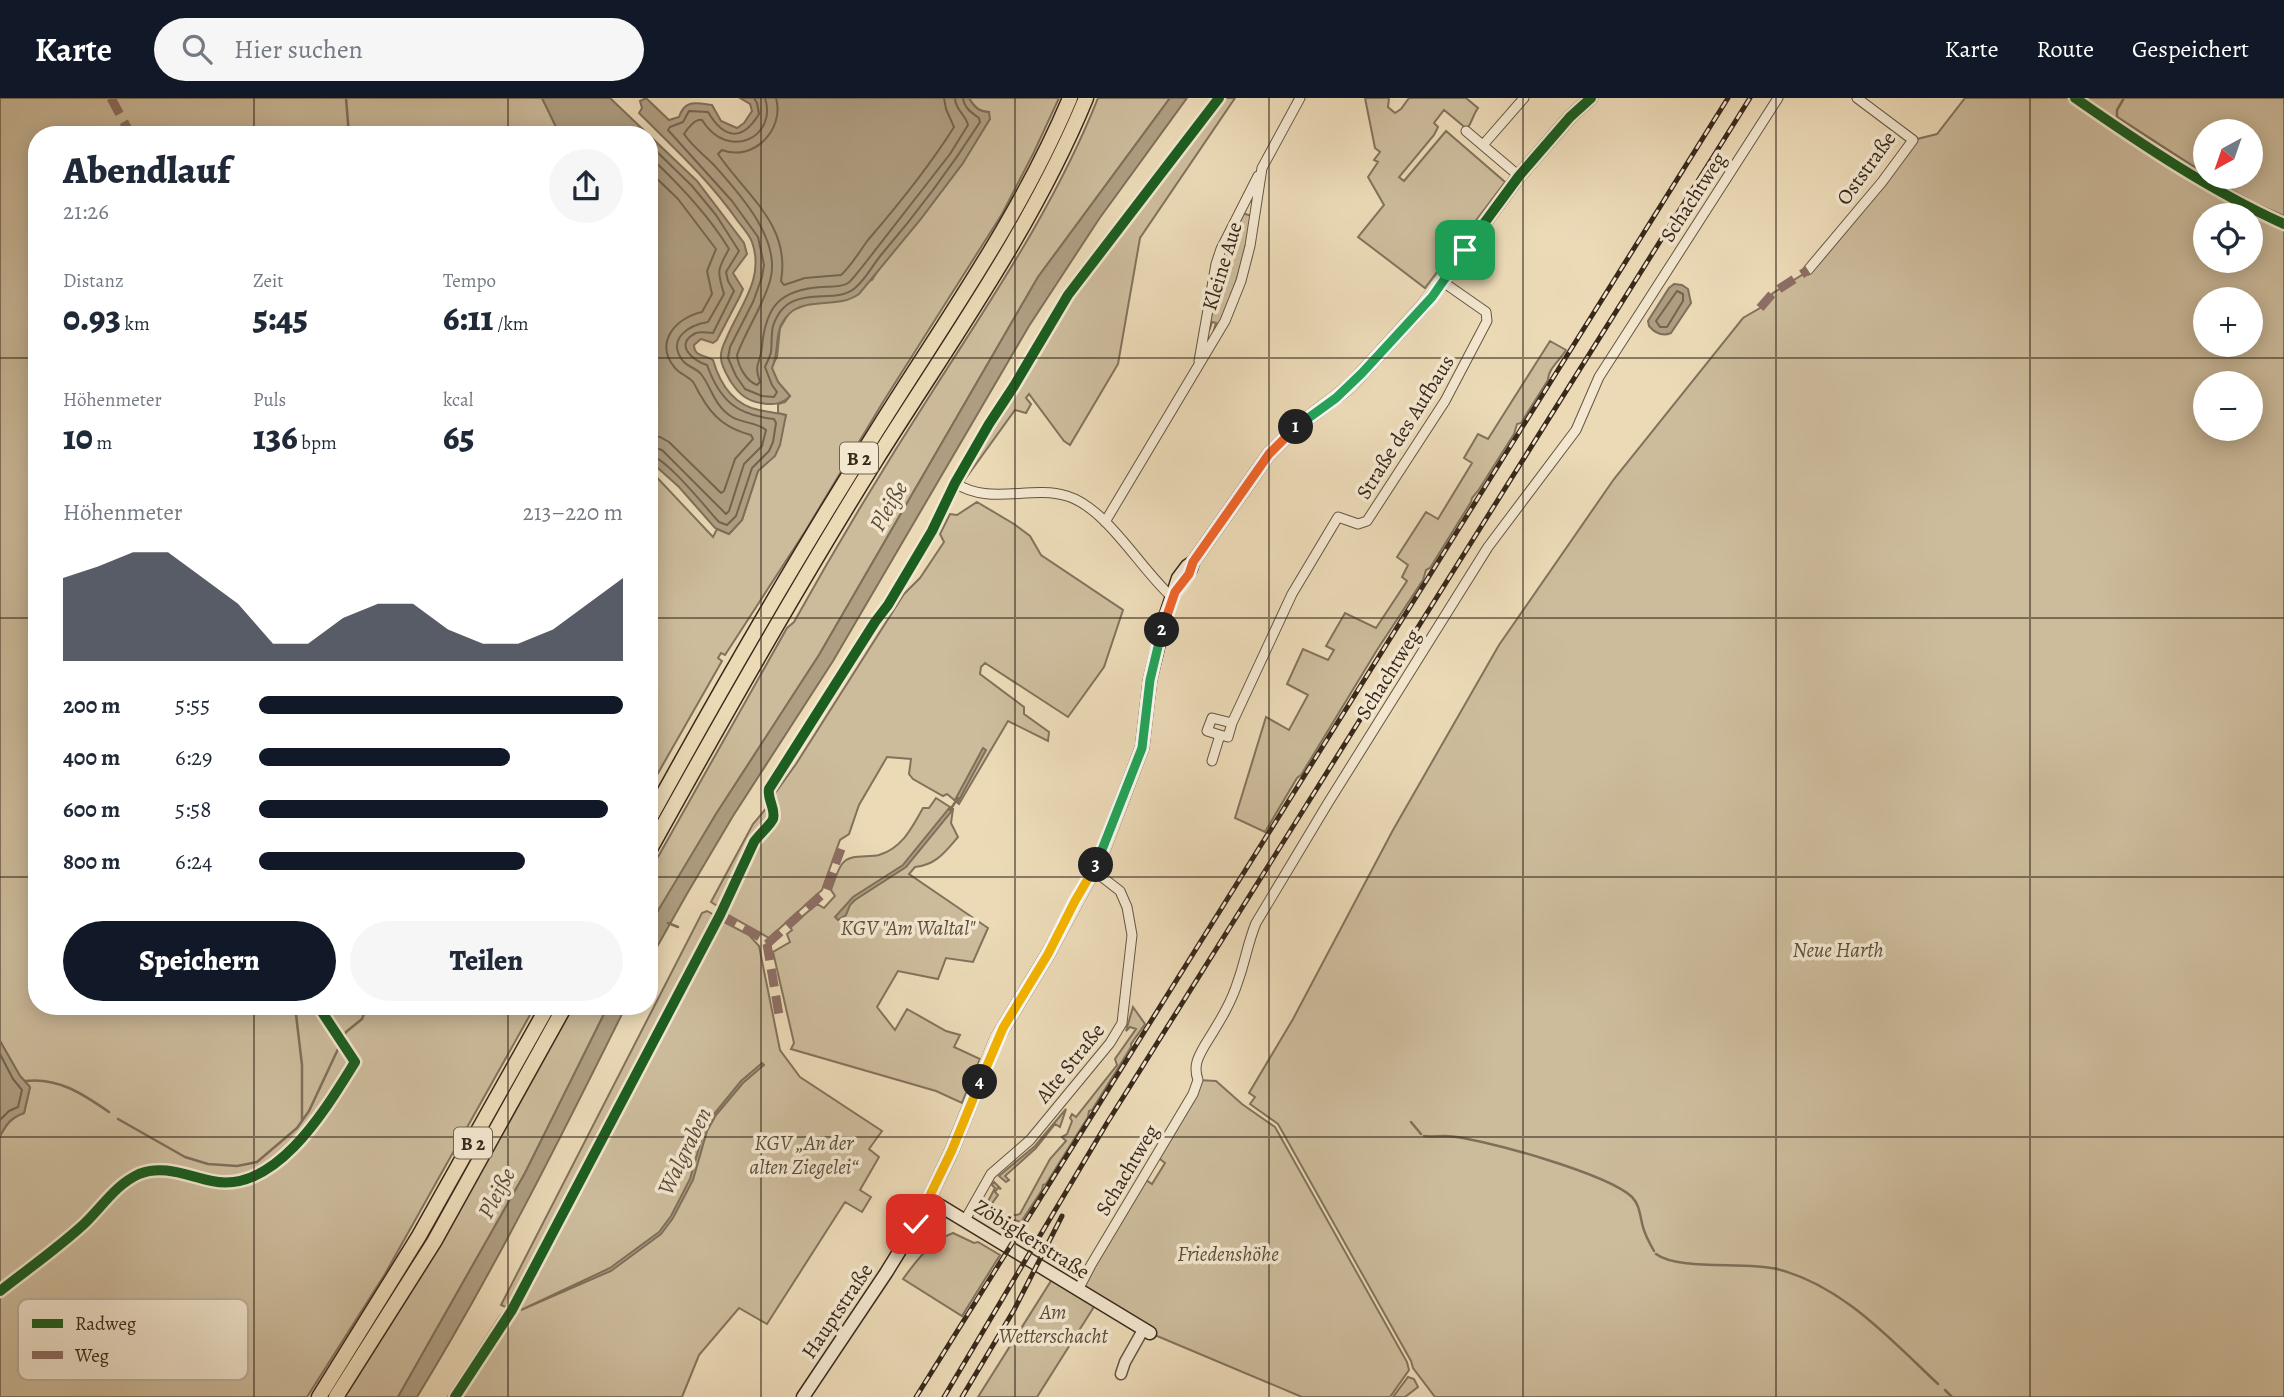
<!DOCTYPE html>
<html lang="de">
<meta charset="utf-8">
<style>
:root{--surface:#fff;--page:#f6f6f7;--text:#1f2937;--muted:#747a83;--accent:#111827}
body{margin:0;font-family:Alegreya,serif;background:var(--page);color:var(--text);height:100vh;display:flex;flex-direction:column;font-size:26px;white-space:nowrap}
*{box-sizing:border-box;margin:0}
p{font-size:23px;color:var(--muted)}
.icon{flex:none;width:38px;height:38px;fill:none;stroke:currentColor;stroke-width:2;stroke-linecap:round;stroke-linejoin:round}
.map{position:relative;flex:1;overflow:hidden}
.sheet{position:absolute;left:28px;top:28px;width:630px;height:889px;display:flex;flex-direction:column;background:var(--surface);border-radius:28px;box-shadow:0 4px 18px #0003}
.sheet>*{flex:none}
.needle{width:46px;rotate:220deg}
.buttons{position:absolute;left:2193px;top:21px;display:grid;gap:14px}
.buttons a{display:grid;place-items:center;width:70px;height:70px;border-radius:50%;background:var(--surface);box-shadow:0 4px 18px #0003;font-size:35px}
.pin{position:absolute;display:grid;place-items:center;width:60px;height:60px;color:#fff;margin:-30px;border-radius:14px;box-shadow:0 4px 10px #0006}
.km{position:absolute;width:35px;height:35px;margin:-18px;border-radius:50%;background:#222;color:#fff;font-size:19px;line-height:35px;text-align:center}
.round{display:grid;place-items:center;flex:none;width:74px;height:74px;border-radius:37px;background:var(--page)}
.head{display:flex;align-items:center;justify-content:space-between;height:119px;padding:0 35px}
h1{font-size:38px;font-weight:800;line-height:52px}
.metrics{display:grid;grid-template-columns:repeat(3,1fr);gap:10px;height:119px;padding:7px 35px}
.metrics div{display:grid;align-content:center}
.metrics b{font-size:35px;font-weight:800}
.metrics small{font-size:19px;font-weight:400}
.metrics p{font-size:19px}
.chart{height:196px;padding:14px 35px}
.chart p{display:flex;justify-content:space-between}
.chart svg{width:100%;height:126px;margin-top:7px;fill:var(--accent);opacity:.7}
.cta{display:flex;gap:14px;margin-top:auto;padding:14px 35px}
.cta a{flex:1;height:80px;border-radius:42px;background:var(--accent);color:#fff;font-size:28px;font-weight:800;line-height:80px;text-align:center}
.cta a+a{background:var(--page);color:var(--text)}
ul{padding:0 35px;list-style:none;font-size:23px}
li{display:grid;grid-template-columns:112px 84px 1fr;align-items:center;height:52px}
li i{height:18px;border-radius:9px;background:var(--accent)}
header{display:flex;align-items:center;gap:42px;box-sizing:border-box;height:98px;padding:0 35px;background:var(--accent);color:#fff}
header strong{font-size:33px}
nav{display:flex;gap:38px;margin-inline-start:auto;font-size:24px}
.search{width:490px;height:63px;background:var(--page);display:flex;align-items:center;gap:18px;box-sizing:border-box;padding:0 24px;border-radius:38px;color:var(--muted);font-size:26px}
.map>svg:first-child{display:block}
.green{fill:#cdbc9c;stroke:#82725c;stroke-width:2;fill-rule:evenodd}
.water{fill:#af9e82;stroke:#7f6f59;stroke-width:2}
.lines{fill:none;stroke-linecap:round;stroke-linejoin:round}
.shore{stroke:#74644e;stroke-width:2}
.stream{stroke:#7f6f59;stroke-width:2.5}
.minor-casing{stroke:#655542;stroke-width:11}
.tertiary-casing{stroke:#655542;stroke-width:13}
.secondary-casing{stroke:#38291b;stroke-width:15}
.trunk-casing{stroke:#38291b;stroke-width:17}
.minor{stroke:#f3e7d0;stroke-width:9}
.tertiary{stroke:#f3e7d0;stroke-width:10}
.secondary{stroke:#f3e7d0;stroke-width:12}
.trunk{stroke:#ecdab7;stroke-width:14}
.rail-casing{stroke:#38291b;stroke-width:5}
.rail{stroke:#f3e7d0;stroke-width:2.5;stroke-dasharray:8;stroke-linecap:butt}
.quiet{stroke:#8d6e63;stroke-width:9;stroke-dasharray:18 9;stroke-linecap:butt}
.cycleway-casing{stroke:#f3e7d0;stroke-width:15}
.cycleway{stroke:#1b5e20;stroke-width:10}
.split-1-casing{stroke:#fff;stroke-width:14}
.split-2-casing{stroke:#fff;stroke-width:14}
.split-3-casing{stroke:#fff;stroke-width:14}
.split-4-casing{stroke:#fff;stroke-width:14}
.split-5-casing{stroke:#fff;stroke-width:14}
.split-1{stroke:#22a559;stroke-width:9}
.split-2{stroke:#f0652b;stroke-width:9}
.split-3{stroke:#22a559;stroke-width:9}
.split-4{stroke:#f5b400;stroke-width:9}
.split-5{stroke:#f5b400;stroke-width:9}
.grid{fill:none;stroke:#38291b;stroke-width:2;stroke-opacity:0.55}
.labels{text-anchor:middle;stroke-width:7;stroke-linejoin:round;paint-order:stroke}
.shield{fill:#f3e7d0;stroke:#706251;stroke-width:2}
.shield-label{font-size:19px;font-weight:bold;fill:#38291b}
.street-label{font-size:21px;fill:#38291b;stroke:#f3e7d0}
.park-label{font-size:21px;font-style:italic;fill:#5d4e3b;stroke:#f3e7d0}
.water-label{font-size:23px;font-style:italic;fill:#5c4c3a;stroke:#f3e7d0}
.key{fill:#f3e7d0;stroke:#bbae9a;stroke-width:2}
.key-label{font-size:19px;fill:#38291b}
</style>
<header>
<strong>Karte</strong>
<div class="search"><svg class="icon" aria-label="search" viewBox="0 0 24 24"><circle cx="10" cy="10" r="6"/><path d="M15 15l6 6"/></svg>Hier suchen</div>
<nav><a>Karte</a><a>Route</a><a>Gespeichert</a></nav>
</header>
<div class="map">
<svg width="2284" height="1299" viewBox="0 0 2284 1299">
<rect width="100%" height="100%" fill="#ecdab7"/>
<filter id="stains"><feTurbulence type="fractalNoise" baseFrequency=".00286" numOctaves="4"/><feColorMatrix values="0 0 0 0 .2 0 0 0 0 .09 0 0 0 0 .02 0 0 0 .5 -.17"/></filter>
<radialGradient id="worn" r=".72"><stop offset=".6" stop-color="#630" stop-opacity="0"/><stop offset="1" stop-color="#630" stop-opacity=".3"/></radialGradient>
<path class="green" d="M0,0H542L560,37H37V908H535L385,1176L307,1299H0V1038C6,1027 10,1020 24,1015L30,989L20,978L0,943Z
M969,0H1059L1034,54L1002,116L883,304L806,432L725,557L721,555L718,560L722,563L649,691V371L713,439L717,431L729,436L742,422L758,373L774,358L786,317L778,315V306L785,304L790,298L778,284L771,270L777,259L780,230L790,213L872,182L881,168L920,122L963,65L989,14C979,13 974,9 969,0Z
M1098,0H1170L1038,179L819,557L716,716L649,830V775L654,766L787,530L794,524C838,445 885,367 934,291C994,197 1057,104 1098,0Z
M1221,0H1235L1140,140L1118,266L1070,347L1064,343L1029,296L1026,300L1031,306L1026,315L1015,312L963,384L959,381L1069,197Z
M1365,0H1389L1388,9L1395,15L1401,11L1409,0H1466L1478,10C1473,17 1472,24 1467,31L1444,12L1434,25L1438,29L1434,37L1399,79L1404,83L1446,33L1505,84L1425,190L1358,139L1384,107L1368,79L1378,64L1374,62L1380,54L1375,50Z
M1965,0H2075L2189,73L2244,106L2284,126V1299H1435L1413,1270L1411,1263L1278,1026L1250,1006L1255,999L1249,995L1293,921L1393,732L1499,547L1614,381L1743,220L1760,210L1773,195L1805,175L1882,84L1913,42L1937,36ZM2205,117H2250V163H2205ZM2205,201H2250V247H2205ZM2205,285H2250V331H2205Z
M2080,0H2284V123L2245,104L2193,73ZM2250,33V79H2205V33Z
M1242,115L1252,118C1245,158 1235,195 1217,231L1214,232L1216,225L1212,224L1210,230L1209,228L1219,167Z
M1550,243L1566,252C1560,262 1548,271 1548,282L1521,325L1517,326L1514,336L1478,393L1472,400L1471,404L1430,470L1426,472L1423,482L1377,552L1301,677L1297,680L1265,734L1235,720L1266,619L1289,632L1308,597L1287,586L1303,551L1328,562L1334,552L1326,548L1345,515L1376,530L1407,483L1402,479L1408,467L1397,459L1426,414L1438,421L1472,365L1464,360L1478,336L1488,341Z
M977,404L1014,426L1030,438L1041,457L1123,512L1104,569L1068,619L985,565L981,569L980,576L1024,609V616L1049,634L1048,643L1008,623L959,706L947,696L943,698L913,681L909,676L911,661L887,659L859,707L849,736L840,742L822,792L769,840L725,815L762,743L776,724L777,718L771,701L796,666L904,496L920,480L944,444L940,436L950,416L957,417Z
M936,700L953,711L951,725L958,739C945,754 936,767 915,769L909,776L988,830L973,864L946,860L938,881L898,873L877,909L895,932L907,911L946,933L960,937L954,949L980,961L962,1005L936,993L791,951L794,945L773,854L790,844L787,836L792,832L790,829L817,806L824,810L835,798L831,792C834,784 837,773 842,766C850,755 867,760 879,757C902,750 912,730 923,710H929Z
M769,707L771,720L752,743L719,809L711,804L753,726Z
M707,813L716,818L511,1211L501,1207L702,815Z
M724,824L749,837L759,848L780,952L800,979L882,1033L869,1051L879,1059L860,1092L871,1099L862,1114L845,1104L767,1226L739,1210L699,1257L682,1299H458L514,1212L718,826Z
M577,908H608L525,1075L398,1299H344L442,1141L571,911L574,913Z
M1133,909L1145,926L1131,946V949L1092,1012L1089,1013L1088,1019L1046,1086L1043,1087L1042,1092L1021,1124L1014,1122L1012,1118L1020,1116L1050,1061L1066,1043L1062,1039L1067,1036L1072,1023L1070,1020L1072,1016L1076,1019L1117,967L1115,961L1136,931L1130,929L1126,933Z
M1198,982L1216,983L1242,1006L1275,1029L1407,1264L1409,1272L1390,1299H1302L1150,1235L1097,1204L1037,1299H978L1054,1178L1077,1192L1143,1080L1152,1086L1165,1065L1156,1058Z
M1066,1011L1060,1029L1055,1026L1036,1050L1005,1078L1009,1082L1006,1084L999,1078L1035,1048Z
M994,1084L1001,1091L998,1090L995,1094L998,1097L993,1104L992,1110L1005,1119H1009L1010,1121L1008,1124L991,1114H979L981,1108L985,1109L995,1090L992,1087Z
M953,1135L974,1145L978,1144L1000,1157L962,1218L903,1181C916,1163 931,1143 953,1135Z
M1408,1279L1414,1281L1418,1289L1405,1299H1393Z"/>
<path class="water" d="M542,0H610L697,83L744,145L747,156L733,175L743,191L740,198L717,242L713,245L701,241L694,247C694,259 706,257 713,262C720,286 734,307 759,312C768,314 777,315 786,317L780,347L775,358L758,373L742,422L729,436L715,430L679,389L649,362V37H560Z
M646,0L669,22L679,19C685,1 696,5 712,7L721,23L737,30L744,25L752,13L750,6L740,0H969C974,9 979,14 989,14L990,21L963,65L920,122L859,196C834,214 798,193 781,227C775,240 779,255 772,270L778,284L790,298C782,307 772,307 761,305C747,303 739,296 731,284C727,277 721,268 721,260C720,252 724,246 727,239C740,208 765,180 752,144C749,136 742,129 737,122C709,82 673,49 639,15L642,10L640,3Z
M1170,0H1187L1099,121L1029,228L833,563L733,718L688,794L649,863V830L659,811L716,716L819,557L1038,179Z
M1674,186L1682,187L1688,191L1691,205L1671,235C1662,239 1655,235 1649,228L1648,223L1669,190Z
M983,650L986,652L958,704L955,702Z
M950,709L953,711L951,714L906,769L855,802L850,807L846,817L838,822L835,819L853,799L903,767Z
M608,908H626C560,1041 494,1173 417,1299H398L525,1075Z
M0,943L20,978L30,989L24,1015C10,1020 6,1027 0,1038Z
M762,965L764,967L743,985L716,1017L707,1033L693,1082L673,1120L661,1136L611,1173L521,1212L610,1170L659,1134L671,1118L690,1081L704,1032L714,1016L741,983Z"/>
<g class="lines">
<path class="shore" d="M754,0L757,5L759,16C742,44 724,41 708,14L689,13L683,24L670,29L668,32L732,103L758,139L764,167L762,179L753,204L730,249L728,260L736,278L745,291L762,298L774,299L777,294L772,287L765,269C767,264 770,259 771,254C772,246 771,236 773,228C788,182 834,209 855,190C866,181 872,168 881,157C917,115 950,71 980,24L979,20C972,15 964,10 963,0
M765,0C778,39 728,64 702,22C695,20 688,30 684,36C692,48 704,57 714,67C740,96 782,142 770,183C762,210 746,232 737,257C738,268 746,283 757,287L760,284C753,264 761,266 762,248C766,208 780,192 821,189C829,188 841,190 848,185C852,182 856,176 859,173L950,56L968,27C966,17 955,12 955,0
M776,0C785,32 753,64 722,52L718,56C746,97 791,127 781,183L784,187L805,180L841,177C852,167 859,154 868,142C899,106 929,69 954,29L946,11L944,0
M649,46L692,88L716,117L739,153L726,174L728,183L734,193L713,235C707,235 702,233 696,235C673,246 693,263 707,267C720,303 737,317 774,321L776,325L773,344L769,353L752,370L736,418L727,427L719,424C706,410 666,359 649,357
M649,58C679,86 708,116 729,151C717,172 717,173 724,196L708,224C689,227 666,241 683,263C688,269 696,270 701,276C712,290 714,308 732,319C742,325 759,325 766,332L762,348L744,366L729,413L726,416L662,352L649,348
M649,73L678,101L716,151L707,173L712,196L702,214C675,220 654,245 675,270C680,276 688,278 693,284C696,288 698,294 701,298C713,320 728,331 751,337L753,341L735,361L724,393L721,395L669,344L660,339L649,338
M1677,193L1683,196V203L1667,229H1660L1656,223Z
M0,956L13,981L22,992L18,1009L9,1013L0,1022"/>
<path class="stream" d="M346,0L349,37
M2124,0L2117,12V19L2205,76
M2209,79L2256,106L2284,118
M950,712L958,700
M668,825L678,829
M295,908L302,967V1022
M25,983C58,979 83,996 109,1014
M118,1021L185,1059L208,1066L237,1068L257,1064L297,1030L309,1013L346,934L362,921L367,908
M1411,1024L1421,1036
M1424,1038C1432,1039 1437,1038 1445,1038C1479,1039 1608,1076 1632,1099C1640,1107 1640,1119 1643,1129C1645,1137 1650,1146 1654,1153
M1656,1156C1679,1173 1745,1163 1777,1171C1843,1188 1890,1241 1938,1286
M1945,1292L1952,1299
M448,1299L501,1217"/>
<defs>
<path id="minor" d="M1466,33L1519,78
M1483,47L1524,0
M1808,172L1882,84L1913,42L1857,0
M1199,263L1216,166L1221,151L1258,78
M955,385C990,408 1030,387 1067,398C1107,410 1141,472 1172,499
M1105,424L1225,223L1241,183L1250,148L1262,70L1300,0
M1220,637L1207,633L1212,620L1232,625
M1212,663L1220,637L1228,639L1232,625L1292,496L1338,419L1358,426L1367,423L1445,303L1487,223L1486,214L1443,184
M965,1122L991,1076L1030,1042L1110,945L1122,925L1132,837L1127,809L1120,793L1093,772
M1078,1192L1091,1167L1193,996L1198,982C1193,968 1198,959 1205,947C1218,926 1231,906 1238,883C1245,864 1248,844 1256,825L1328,705L1488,449L1576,332L1599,279L1778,0"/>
<path id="tertiary" d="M1121,1276L1125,1264L1143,1232"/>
<path id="secondary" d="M1191,471L1193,464L1269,356L1294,331L1350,288L1423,208L1519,78L1570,19L1591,0
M929,1101L1150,1235
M803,1299L886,1175L920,1120L952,1052L997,940L1048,856L1100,760L1142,650L1150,582L1166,516L1178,480L1187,468L1193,464"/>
<path id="trunk" d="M649,722C722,589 798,457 879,329C946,222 1021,117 1070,0
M649,753C722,621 796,490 876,362C950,244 1033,129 1086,0
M319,1299L419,1138L548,908
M336,1299L434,1144L565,908"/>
</defs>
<use href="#minor" class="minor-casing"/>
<use href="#tertiary" class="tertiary-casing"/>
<use href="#secondary" class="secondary-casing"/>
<use href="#trunk" class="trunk-casing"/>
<use href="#minor" class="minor"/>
<use href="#tertiary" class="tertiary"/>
<use href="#secondary" class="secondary"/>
<use href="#trunk" class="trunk"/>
<defs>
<path id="rail" d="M916,1299L1728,0
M944,1299L1107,1025L1750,0
M962,1299L1014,1212L1062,1118"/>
</defs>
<use href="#rail" class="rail-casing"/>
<use href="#rail" class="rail"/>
<path class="quiet" d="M111,0L131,37
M1760,210L1773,195L1808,172
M720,817L760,839L767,846L780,923
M767,846L825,794L841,751"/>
<defs>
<path id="cycleway" d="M2075,0C2141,46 2211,93 2284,126
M929,1101L952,1052L997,940L1048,856L1100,760L1142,650L1150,582L1162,529L1175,494C1185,486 1189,475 1193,464L1269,356L1294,331L1350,288L1423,208L1519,78L1570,19L1591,0
M0,1193C28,1171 58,1150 84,1126C102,1109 115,1087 139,1076C164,1066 187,1078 212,1083C276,1097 327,1009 355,964L318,908
M455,1299L512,1212L720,817L754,744C758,738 772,725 773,721C776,711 767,701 769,691L875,524L888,507L932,433L955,385L989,326L1014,288L1068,197L1219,0"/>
</defs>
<use href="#cycleway" class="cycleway-casing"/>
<use href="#cycleway" class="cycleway"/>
</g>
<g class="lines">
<defs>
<path id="split-1" d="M1296,329L1336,300L1362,275L1432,199L1465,152"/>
<path id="split-2" d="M1162,532L1175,494L1189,476L1193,464L1269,356L1296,329"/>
<path id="split-3" d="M1096,767L1142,650L1150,582L1162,532"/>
<path id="split-4" d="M980,984L1003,930L1048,856L1075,803L1096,767"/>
<path id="split-5" d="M916,1126L952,1052L980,984"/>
</defs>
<use href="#split-1" class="split-1-casing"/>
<use href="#split-2" class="split-2-casing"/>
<use href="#split-3" class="split-3-casing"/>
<use href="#split-4" class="split-4-casing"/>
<use href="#split-5" class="split-5-casing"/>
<use href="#split-1" class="split-1"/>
<use href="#split-2" class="split-2"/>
<use href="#split-3" class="split-3"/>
<use href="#split-4" class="split-4"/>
<use href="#split-5" class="split-5"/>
</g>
<path class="grid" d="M254,0V37M508,0V37M761,0V1299M1015,0V1299M1269,0V1299M1523,0V1299M1776,0V1299M2030,0V1299M0,260H37M649,260H2284M0,520H37M649,520H2284M0,779H37M649,779H2284M254,908V1299M508,908V1299M0,1039H2284"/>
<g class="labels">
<g class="shield">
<rect x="840" y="344.5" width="38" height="31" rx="5"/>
<rect x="454" y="1029.5" width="38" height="31" rx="5"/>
</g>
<g class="shield-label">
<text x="859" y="367">B 2</text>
<text x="473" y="1052">B 2</text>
</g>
<g class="street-label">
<text transform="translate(1866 70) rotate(-54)" y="7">Oststraße</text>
<text transform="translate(1693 99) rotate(-57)" y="7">Schachtweg</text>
<text transform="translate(1222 168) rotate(-73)" y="7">Kleine Aue</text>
<text transform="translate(1405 329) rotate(-58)" y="7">Straße des Aufbaus</text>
<text transform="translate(1388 576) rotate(-58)" y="7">Schachtweg</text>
<text transform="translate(1070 965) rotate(-51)" y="7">Alte Straße</text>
<text transform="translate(1127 1072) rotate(-59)" y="7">Schachtweg</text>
<text transform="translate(1032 1141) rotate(32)" y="7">Zöbigkerstraße</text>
<text transform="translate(837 1213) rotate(-56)" y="7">Hauptstraße</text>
</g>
<g class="park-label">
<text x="908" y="837">KGV "Am Waltal"</text>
<text x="1838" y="859">Neue Harth</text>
<text x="804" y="1052">KGV „An der<tspan x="804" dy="24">alten Ziegelei“</tspan></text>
<text x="1228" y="1163">Friedenshöhe</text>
<text x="1053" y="1221">Am<tspan x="1053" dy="24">Wetterschacht</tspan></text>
</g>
<g class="water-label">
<text transform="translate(888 408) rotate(-60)" y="8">Pleiße</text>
<text transform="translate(684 1053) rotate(-64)" y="8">Walgraben</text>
<text transform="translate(496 1095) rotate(-62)" y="8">Pleiße</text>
</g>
</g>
<rect x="18" y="1201" width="230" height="81" rx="10" class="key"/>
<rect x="32" y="1221" width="31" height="9" fill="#1b5e20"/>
<rect x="32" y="1253" width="31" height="8" fill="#8d6e63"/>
<g class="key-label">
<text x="75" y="1232">Radweg</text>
<text x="75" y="1264">Weg</text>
</g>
<rect width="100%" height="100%" filter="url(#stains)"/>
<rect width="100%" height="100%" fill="url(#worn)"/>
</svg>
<div class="buttons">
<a><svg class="needle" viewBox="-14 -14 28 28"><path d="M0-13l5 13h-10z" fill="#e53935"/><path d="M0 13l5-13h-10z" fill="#747a83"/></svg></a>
<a><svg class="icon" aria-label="locate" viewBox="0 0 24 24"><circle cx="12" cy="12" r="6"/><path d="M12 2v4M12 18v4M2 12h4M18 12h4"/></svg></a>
<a>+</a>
<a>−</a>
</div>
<div class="pin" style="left:1465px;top:152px;background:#1e9e55"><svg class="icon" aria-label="arrive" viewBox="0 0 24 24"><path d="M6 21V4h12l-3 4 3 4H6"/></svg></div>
<div class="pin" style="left:916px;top:1126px;background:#d93025"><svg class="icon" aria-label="check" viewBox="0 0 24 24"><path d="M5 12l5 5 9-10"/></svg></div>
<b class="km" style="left:1296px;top:329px">1</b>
<b class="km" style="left:1162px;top:532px">2</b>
<b class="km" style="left:1096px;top:767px">3</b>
<b class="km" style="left:980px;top:984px">4</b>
<section class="sheet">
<div class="head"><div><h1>Abendlauf</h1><p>21:26</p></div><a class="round"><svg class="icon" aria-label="share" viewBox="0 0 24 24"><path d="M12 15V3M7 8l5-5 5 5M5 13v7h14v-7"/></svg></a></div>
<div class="metrics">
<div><p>Distanz</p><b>0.93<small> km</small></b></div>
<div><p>Zeit</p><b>5:45</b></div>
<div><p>Tempo</p><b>6:11<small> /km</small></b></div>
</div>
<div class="metrics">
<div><p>Höhenmeter</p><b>10<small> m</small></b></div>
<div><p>Puls</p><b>136<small> bpm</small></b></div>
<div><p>kcal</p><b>65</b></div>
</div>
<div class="chart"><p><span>Höhenmeter</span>213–220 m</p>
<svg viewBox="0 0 160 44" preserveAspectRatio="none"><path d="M0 44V15L10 11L20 6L30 6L40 15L50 24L60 38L70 38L80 29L90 24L100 24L110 33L120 38L130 38L140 33L150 24L160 15V44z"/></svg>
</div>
<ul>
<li><b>200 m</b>5:55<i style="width:100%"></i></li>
<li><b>400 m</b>6:29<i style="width:69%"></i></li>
<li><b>600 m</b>5:58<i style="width:96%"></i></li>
<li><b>800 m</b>6:24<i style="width:73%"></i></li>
</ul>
<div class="cta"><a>Speichern</a><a>Teilen</a></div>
</section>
</div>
